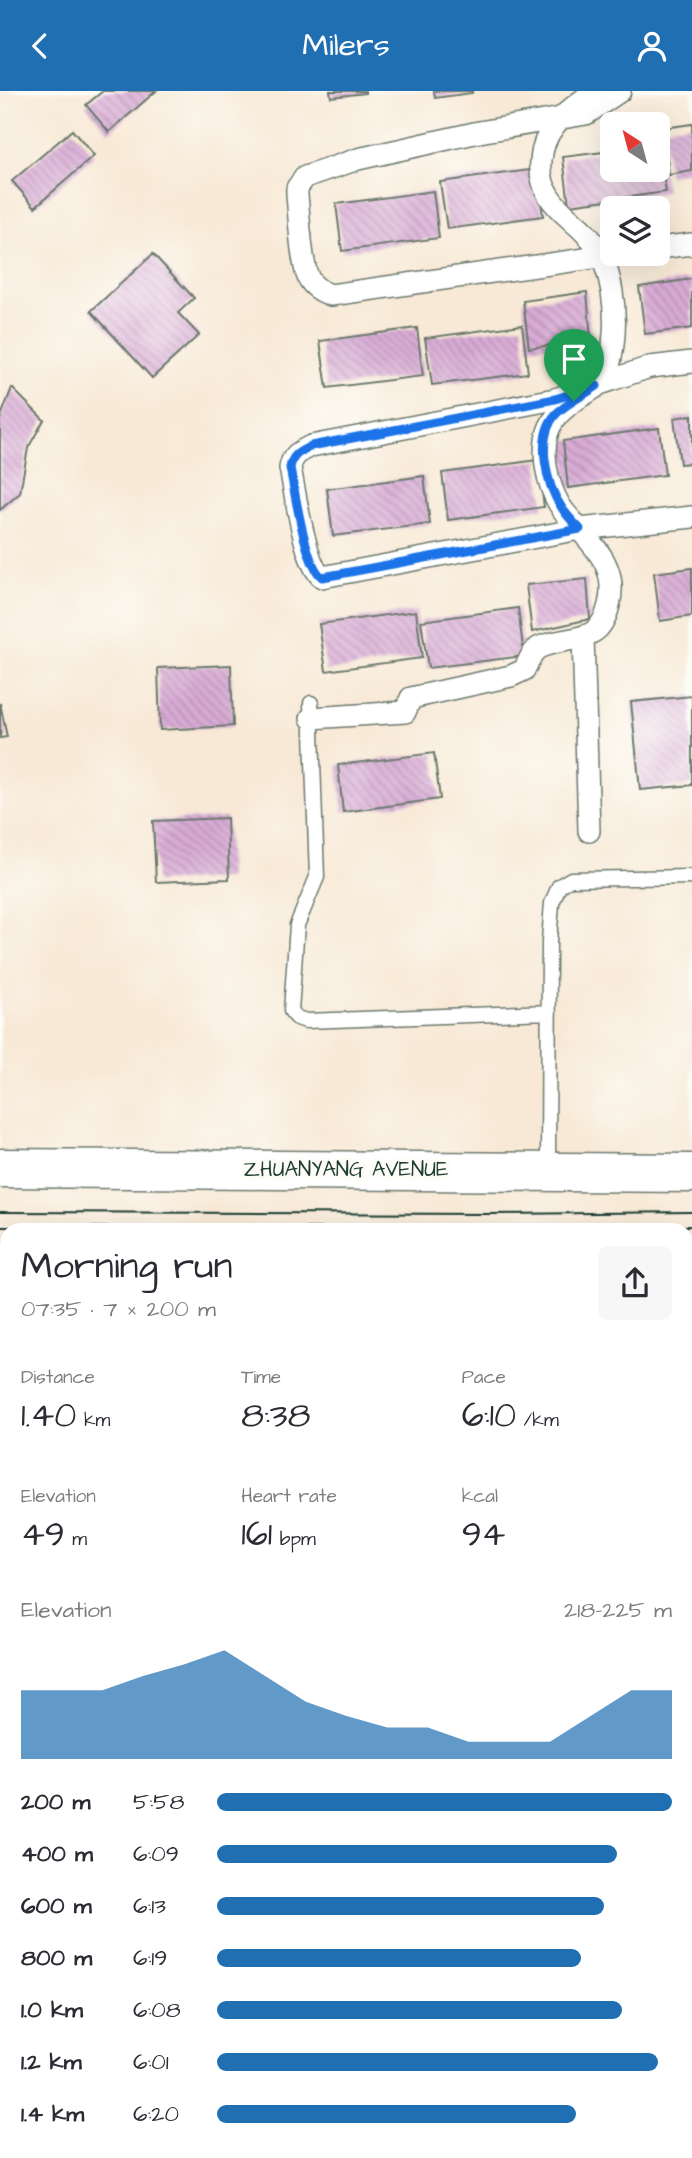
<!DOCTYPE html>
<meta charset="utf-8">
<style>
:root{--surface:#fff;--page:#f7f7f7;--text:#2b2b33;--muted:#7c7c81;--accent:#1f6fb2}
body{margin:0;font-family:"Architects Daughter",sans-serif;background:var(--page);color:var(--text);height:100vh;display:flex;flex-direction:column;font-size:26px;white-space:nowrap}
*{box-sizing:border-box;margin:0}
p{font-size:23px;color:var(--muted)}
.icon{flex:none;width:38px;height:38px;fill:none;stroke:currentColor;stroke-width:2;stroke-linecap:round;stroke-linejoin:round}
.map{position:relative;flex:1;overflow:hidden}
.details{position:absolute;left:0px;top:1132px;width:693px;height:936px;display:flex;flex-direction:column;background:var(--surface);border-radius:21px 21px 0 0;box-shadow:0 7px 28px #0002}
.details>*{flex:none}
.needle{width:46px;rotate:324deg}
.buttons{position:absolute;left:600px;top:21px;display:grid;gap:14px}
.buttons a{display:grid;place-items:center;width:70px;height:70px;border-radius:10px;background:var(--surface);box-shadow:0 7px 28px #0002;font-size:35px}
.pin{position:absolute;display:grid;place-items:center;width:60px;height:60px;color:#fff;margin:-72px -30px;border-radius:50% 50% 50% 0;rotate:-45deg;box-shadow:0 0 7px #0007}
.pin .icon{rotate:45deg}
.round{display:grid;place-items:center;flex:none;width:74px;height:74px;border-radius:10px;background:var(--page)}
.headline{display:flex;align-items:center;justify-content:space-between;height:119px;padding:0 21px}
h1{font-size:38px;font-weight:600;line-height:52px}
.metrics{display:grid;grid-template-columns:repeat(3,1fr);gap:10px;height:119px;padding:7px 21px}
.metrics div{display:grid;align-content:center}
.metrics b{font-size:35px;font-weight:600}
.metrics small{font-size:19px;font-weight:400}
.metrics p{font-size:19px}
.chart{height:196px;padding:14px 21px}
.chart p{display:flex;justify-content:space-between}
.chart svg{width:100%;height:126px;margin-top:7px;fill:var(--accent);opacity:.7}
ul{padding:0 21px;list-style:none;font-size:23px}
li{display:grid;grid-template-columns:112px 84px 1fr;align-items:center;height:52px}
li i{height:18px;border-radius:9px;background:var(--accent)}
header{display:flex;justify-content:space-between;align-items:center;height:91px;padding:0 21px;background:var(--accent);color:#fff;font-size:32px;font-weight:600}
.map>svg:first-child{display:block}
.built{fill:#eed0e7}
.building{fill:url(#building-back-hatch)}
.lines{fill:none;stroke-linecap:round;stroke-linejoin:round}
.service-casing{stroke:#6b796d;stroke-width:17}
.pedestrian-casing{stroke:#6b796d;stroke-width:24}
.minor-casing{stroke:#6b796d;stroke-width:31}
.secondary-casing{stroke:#6b796d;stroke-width:41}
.service{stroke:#fff;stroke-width:14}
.pedestrian{stroke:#fff;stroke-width:21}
.minor{stroke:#fff;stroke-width:28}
.secondary{stroke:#fff;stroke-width:38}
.tram{stroke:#1f3d34;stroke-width:2}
.route-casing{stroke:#fff;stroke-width:14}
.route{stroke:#1a73e8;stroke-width:9}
.labels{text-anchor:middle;stroke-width:7;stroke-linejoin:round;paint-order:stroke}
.street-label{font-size:21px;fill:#1f3d34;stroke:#fdfcf7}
</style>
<header><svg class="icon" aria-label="back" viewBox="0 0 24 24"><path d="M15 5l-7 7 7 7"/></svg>Milers<svg class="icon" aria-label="person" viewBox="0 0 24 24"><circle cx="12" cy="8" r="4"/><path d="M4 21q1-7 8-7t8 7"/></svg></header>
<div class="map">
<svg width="692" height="2067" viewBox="0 0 692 2067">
<defs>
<pattern id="building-back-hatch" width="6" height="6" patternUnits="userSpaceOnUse" patternTransform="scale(1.75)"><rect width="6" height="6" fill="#d9abd6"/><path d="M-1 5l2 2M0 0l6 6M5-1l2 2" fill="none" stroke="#af8cae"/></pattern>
</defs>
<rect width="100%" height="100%" fill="#fdfcf7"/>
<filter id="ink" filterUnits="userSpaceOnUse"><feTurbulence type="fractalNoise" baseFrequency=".0143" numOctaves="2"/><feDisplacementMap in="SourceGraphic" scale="14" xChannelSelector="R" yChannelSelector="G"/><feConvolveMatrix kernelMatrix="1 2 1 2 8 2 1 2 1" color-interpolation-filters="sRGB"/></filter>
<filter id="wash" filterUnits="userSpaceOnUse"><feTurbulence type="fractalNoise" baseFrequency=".00686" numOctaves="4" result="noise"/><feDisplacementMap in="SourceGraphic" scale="28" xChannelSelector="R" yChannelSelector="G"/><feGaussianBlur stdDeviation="1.57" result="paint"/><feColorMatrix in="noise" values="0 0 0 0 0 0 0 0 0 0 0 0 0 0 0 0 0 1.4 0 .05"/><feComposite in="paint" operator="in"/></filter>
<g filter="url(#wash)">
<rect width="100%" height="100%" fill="#f8e9d6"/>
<path class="built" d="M692,1467V2067H375L380,2062H686V1472Z"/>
<g id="blocks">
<path class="building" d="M103,0H156L109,41L86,14Z
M330,0H365V2L331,6Z
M434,0H472V2L435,7Z
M692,33V80L669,84L663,37Z
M72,39L94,65L35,116L12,90Z
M658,56L666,101L569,114L563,66L612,60V79H658Z
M537,78L543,125L447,138L440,91Z
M433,100L439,147L342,160L336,113Z
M153,163L194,207L178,222L199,244L152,287L91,220Z
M692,188V237L645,243L639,196Z
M587,201L591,249L529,257L523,210Z
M522,234L528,282L432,294L425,247Z
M417,237L423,285L327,297L320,250Z
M12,297L44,329L28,357L20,402L0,419V328Z
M692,324V372L680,373L674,327Z
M659,337L665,384L568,397L563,350Z
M538,369L544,416L448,429L442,382Z
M424,385L430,433L333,445L327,398Z
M692,477V525L660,530L654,482Z
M587,488L590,528L532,541L526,494Z
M518,517L524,565L428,577L421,530Z
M416,520L422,567L326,580L319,533Z
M231,574L233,635L160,639L158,577Z
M692,605V694L640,699L631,611Z
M0,612L7,646L0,647Z
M434,662L440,708L343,721L338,674Z
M227,727L229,788L156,791L153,730Z
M0,1246H7V1429H0Z
M686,1270H692V1450L686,1455Z
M692,1494V1540L688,1543L692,1549V1592L686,1583V1498Z
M692,1737V1822L686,1828V1743Z
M686,1970L692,1976V2008L686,2013Z
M392,2062H483L477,2067H386Z
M542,2062H631L625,2067H536Z"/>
</g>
</g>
<g filter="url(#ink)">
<use href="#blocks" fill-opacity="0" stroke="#6b796d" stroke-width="2"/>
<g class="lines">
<defs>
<path id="service" d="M311,612L317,786L297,834L291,920L297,927L306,930L549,921
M548,1079L549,850L552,812L559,795L571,788L692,786"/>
<path id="pedestrian" d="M658,157L692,153
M620,163L331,204C322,201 314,197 309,188C301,174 299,122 297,104V97L305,86L358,68L479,41L586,23L620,0
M692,271L650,276L555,308L311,355C299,361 292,364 290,377C295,400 305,474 322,486L580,438L692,426
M583,546L589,740
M311,627L405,621L411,607L511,585L524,579C528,572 531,562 538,557C542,555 549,553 553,552C583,545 601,548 609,514C620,471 587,450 563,419C554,407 548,389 546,375C542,342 550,326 577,308C584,303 593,299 599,293C609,282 611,268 613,254C617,221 613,179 593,151C581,134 560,123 549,105C536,84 539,54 554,35C564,21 581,11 594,0"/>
<path id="minor" d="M686,1661L692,1662
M303,2067L308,2062"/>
<path id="secondary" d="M0,1077L692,1082
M0,1170H7
M686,1174H692"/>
</defs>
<use href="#service" class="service-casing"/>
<use href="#pedestrian" class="pedestrian-casing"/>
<use href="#minor" class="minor-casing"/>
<use href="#secondary" class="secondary-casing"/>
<use href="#service" class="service"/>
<use href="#pedestrian" class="pedestrian"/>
<use href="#minor" class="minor"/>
<use href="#secondary" class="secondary"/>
<path class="tram" d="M0,1121L489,1123L692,1121
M0,1136L473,1138L692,1135"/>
</g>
</g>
<g class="lines" filter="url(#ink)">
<defs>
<path id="route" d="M597,295C584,304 567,312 556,323C535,346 546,394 562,417C567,425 574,432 580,438L334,484L322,486C305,474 295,400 290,377C292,364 299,361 311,355L555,308Z"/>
</defs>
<use href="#route" class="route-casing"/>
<use href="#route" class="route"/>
</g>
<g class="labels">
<g class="street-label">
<text x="346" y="1085">ZHUANYANG AVENUE</text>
</g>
</g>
</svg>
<div class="buttons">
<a><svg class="needle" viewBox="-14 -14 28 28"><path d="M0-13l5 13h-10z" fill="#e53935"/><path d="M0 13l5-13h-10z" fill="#7c7c81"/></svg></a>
<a><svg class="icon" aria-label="layers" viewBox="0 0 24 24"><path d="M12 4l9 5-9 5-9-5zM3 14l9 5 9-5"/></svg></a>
</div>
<div class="pin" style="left:574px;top:310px;background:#1e9e55"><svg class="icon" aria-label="arrive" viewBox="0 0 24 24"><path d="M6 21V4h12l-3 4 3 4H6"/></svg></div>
<section class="details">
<div class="headline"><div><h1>Morning run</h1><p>07:35 · 7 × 200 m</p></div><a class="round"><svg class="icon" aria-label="share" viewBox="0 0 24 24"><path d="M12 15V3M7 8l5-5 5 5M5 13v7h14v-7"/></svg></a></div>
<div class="metrics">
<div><p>Distance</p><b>1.40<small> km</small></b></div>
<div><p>Time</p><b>8:38</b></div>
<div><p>Pace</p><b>6:10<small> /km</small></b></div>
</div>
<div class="metrics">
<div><p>Elevation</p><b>49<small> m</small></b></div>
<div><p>Heart rate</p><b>161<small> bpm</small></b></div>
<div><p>kcal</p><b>94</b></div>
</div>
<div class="chart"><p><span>Elevation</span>218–225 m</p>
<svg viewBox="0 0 160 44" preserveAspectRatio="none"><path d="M0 44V20L10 20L20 20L30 15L40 11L50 6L60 15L70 24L80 29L90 33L100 33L110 38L120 38L130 38L140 29L150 20L160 20V44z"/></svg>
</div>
<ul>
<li><b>200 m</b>5:58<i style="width:100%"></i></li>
<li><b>400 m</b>6:09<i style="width:88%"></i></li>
<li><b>600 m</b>6:13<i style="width:85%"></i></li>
<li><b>800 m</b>6:19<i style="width:80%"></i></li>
<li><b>1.0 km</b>6:08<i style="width:89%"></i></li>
<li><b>1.2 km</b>6:01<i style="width:97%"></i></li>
<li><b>1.4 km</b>6:20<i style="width:79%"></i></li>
</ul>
</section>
</div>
